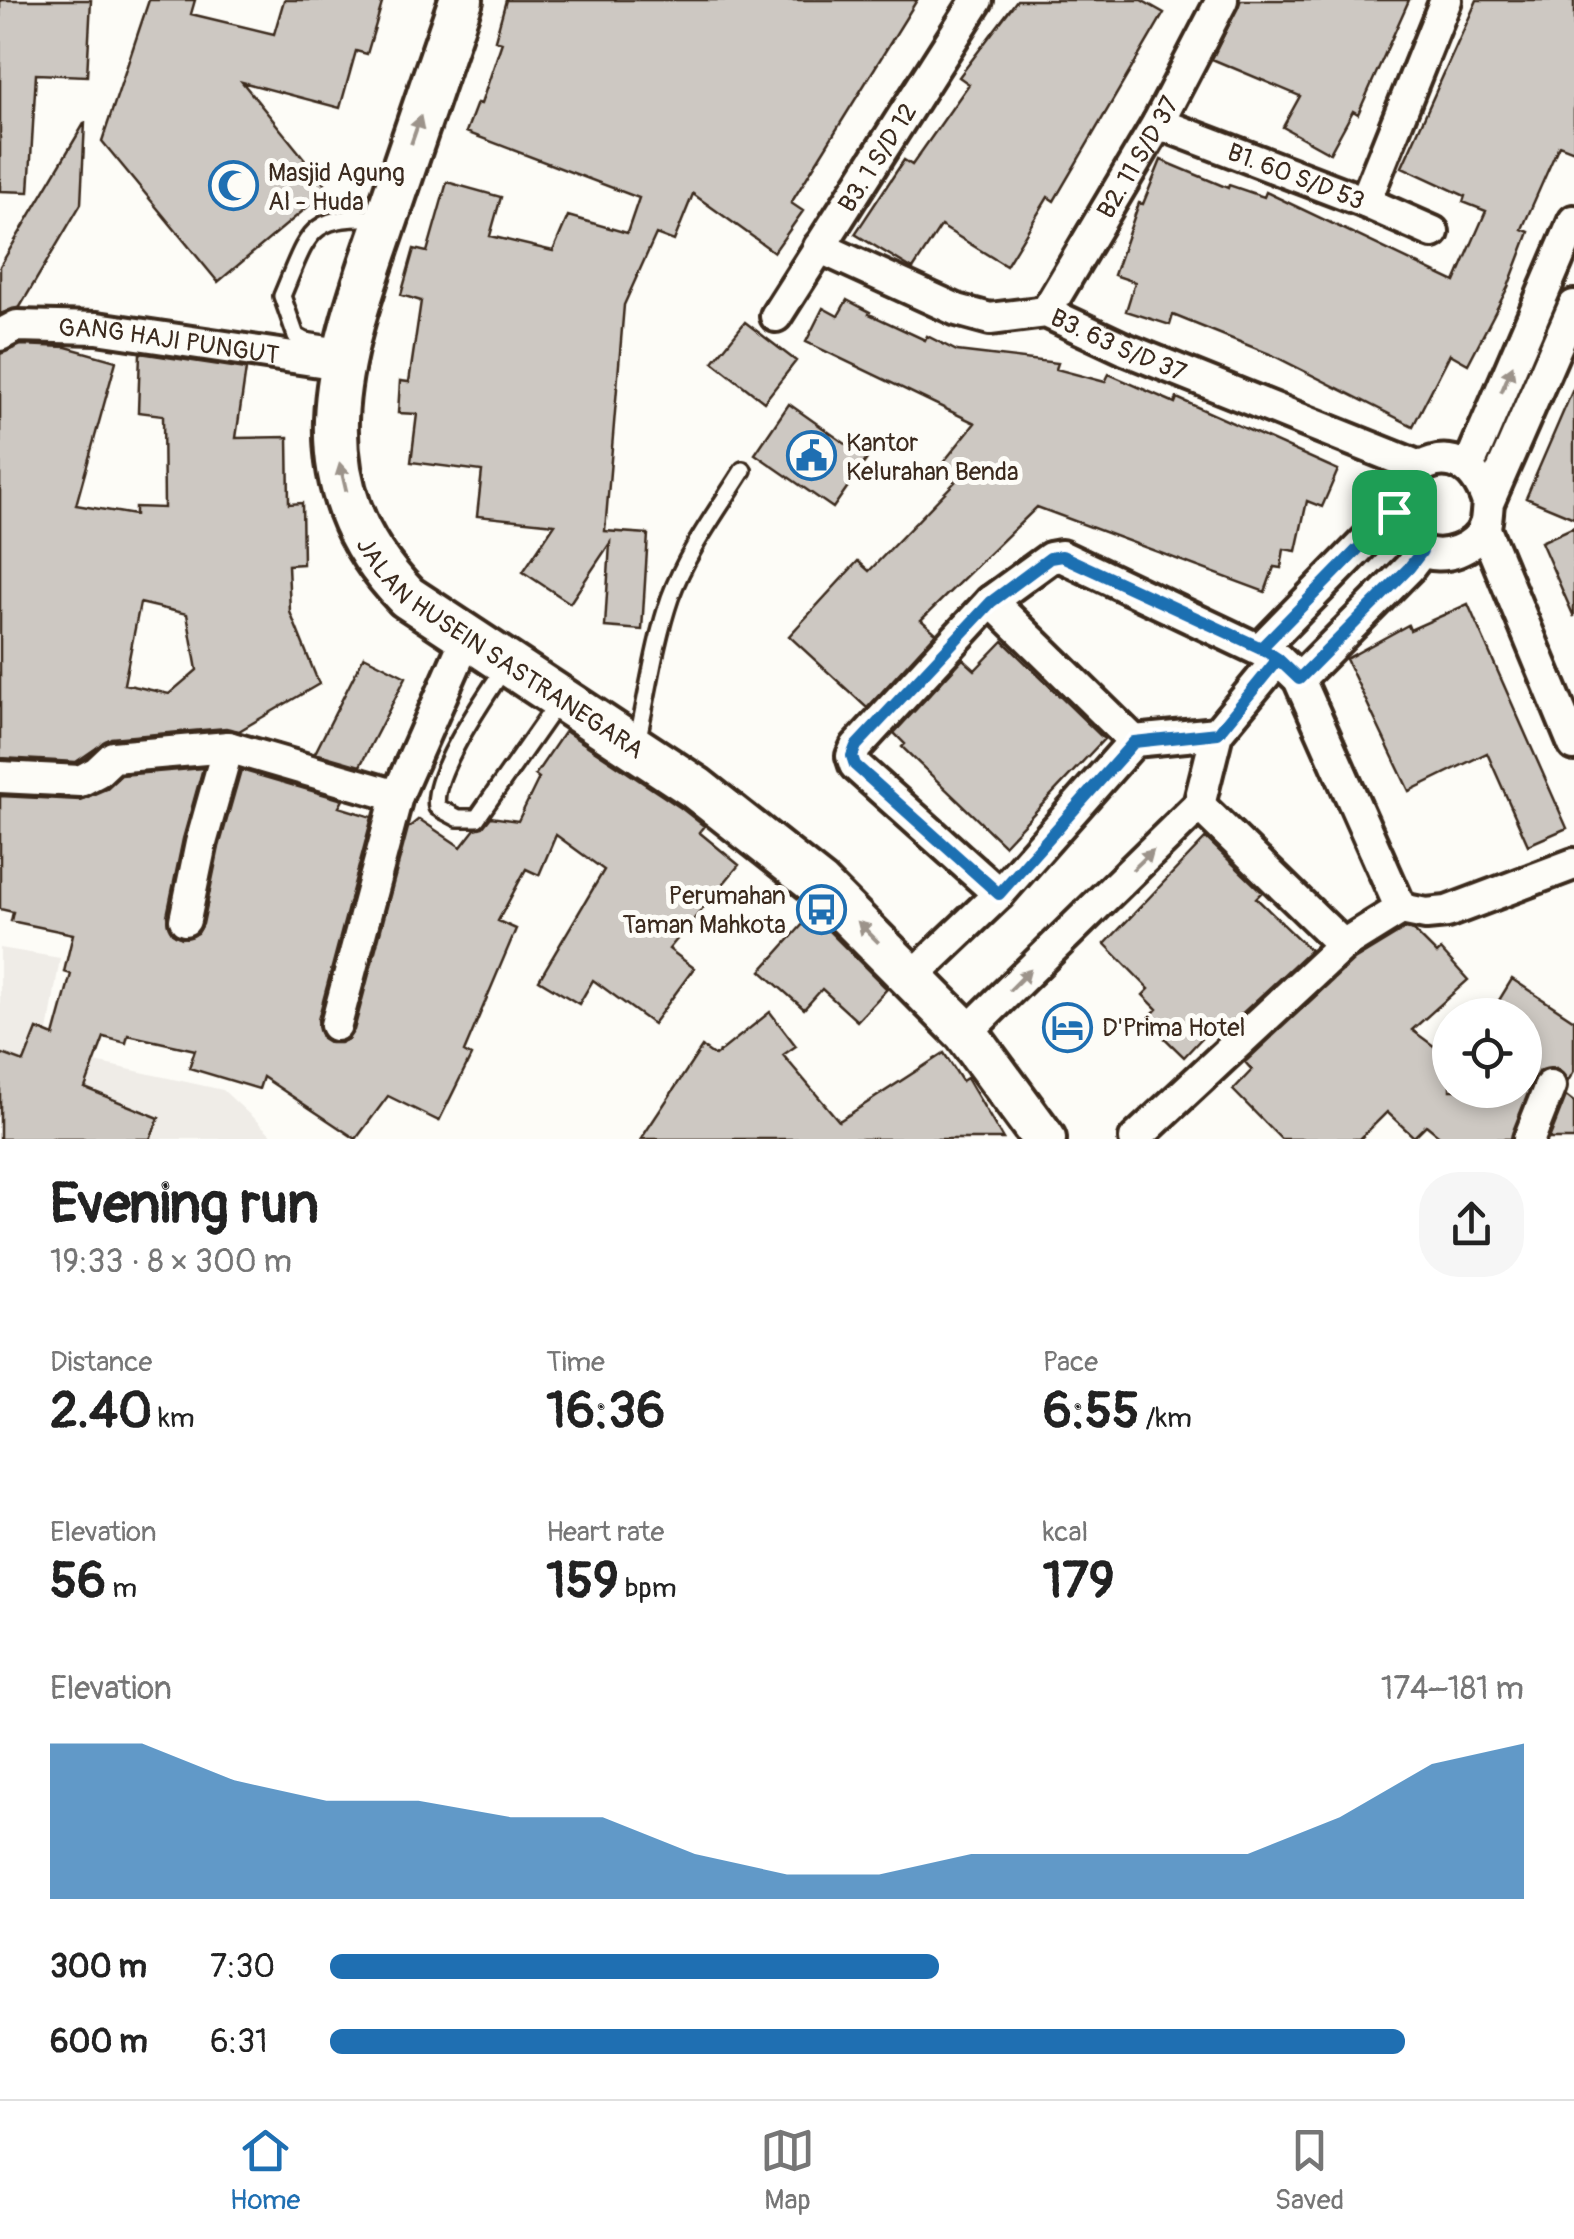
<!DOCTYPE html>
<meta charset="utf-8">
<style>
:root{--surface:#fff;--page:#f6f6f6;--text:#222;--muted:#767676;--line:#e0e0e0;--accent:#1f6fb2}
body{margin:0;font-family:Pangolin,sans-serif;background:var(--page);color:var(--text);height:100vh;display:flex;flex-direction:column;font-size:38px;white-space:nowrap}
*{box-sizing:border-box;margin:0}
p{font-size:32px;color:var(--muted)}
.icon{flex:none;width:55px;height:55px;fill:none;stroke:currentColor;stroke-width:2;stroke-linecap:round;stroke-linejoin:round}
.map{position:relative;height:1139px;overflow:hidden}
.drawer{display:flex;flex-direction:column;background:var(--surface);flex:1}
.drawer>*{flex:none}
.tools{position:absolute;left:1432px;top:998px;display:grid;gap:20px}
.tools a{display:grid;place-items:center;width:110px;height:110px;border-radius:50%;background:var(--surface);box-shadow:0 5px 15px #0003;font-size:50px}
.pin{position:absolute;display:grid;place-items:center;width:85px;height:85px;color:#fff;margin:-42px;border-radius:20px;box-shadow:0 5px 15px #0006}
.round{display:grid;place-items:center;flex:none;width:105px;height:105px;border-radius:40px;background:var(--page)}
.headline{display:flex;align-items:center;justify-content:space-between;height:170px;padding:0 50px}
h1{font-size:55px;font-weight:800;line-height:75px}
.stats{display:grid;grid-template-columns:repeat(3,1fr);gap:15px;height:170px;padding:10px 50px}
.stats div{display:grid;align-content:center}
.stats b{font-size:50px;font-weight:800}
.stats small{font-size:28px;font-weight:400}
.stats p{font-size:28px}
.chart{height:280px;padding:20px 50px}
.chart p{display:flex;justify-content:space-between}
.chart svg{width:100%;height:180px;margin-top:10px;fill:var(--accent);opacity:.7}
ul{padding:0 50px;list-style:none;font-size:32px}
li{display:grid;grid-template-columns:160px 120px 1fr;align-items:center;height:75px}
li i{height:25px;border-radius:12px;background:var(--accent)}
.menu{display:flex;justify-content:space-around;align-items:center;height:140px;border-top:2px solid var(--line);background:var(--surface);font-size:28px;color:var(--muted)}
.menu a{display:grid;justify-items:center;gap:5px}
.menu .active{color:var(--accent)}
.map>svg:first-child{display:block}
.built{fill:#efece7}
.building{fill:#cdc8c2;stroke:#3b2a1e;stroke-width:2.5;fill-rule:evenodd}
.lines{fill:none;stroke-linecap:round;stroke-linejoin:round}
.lane-casing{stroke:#3b2a1e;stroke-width:22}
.street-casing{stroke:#3b2a1e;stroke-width:38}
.secondary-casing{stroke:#3b2a1e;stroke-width:50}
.lane{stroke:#fdfcf7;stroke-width:15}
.street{stroke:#fdfcf7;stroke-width:30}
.secondary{stroke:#fdfcf7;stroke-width:42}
.oneway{fill:#9c938a}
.route-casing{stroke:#fff;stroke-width:20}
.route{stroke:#1f6fb2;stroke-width:12}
.labels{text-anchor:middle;stroke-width:10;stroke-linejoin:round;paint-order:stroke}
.street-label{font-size:25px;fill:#3b2a1e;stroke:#fdfcf7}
.poi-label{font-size:25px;fill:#3b2a1e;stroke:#fdfcf7;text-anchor:start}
</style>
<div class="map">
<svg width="1574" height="1139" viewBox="0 0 1574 1139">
<rect width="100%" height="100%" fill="#fdfcf7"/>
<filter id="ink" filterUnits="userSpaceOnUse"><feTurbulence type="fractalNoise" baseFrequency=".01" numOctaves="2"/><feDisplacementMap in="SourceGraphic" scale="20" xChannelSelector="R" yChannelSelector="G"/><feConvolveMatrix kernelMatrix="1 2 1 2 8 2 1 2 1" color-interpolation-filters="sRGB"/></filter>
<g filter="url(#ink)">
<path class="built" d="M0,948L60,958L45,1051L223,1090L276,1139H0Z"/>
<path class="building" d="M0,0H91L87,76L36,74L29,192L0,191Z
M149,0H195L191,14L274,34L284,0H383L367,54L356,51L340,108L242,82L329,189L218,282L102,141Z
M506,0H917L791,203L803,211L774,252L693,194L674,241L656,234L624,305L605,531L648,534L642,630L605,627L610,543L570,603L523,572L555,524L477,516L482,471L411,462L417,414L398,413L400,381L409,382L421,301L401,295L414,249L427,252L447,182L501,197L490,236L553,251L568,216L627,233L639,198L466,132L477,103L481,104L502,42L495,40Z
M1017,0H1141L1164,13L1054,201L1048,197L1006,266L941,226L913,269L855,234L904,160L912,165L969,84L959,77Z
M1241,0H1409L1358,114L1353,111L1330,153L1283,127L1300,96L1212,59Z
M1477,0H1574V151L1559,145L1522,229L1529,232L1508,287L1468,364L1450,354L1413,426L1272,355L1173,315L1170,325L1126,311L1135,282L1114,275L1139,203L1143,204L1161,160L1228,188L1229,185L1264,197L1266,192L1455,282L1486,211L1463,202L1465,196L1402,167Z
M85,122L81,204L20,307L0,314V266Z
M847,300L870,312L869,314L925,340L927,336L957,351L1058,363L1056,369L1105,382L1109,374L1175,403L1177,398L1338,470L1322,507L1307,501L1296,551L1284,549L1281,568L1274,567L1265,592L1037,507L921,620L936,633L867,708L789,636L858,561L869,571L955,482L938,469L975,423L806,342L823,308L838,316Z
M745,322L796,361L764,402L713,362Z
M21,345L66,347L116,361L76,505L135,515V507L164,508L163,415L138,412L140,353L246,369L236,438L288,437L289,504L302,503L303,564L288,565L290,612L319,684L239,731L226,728L111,738L76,762L0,758V354ZM140,603L187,614L197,670L169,694L124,684Z
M1574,387V518L1526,498Z
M789,404L867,459L833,508L755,454Z
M1574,527V617L1541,542Z
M1468,604L1567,828L1528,845L1487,753L1409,791L1346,659L1408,625L1410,630Z
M1003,641L1104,739L1004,845L902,747L905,744L894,733L963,659L975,670Z
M364,656L406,677L360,766L315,753Z
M565,731L681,808L704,826L699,832L739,865L669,949L694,968L653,1024L593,980L579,1004L539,980L604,870L556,835L539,875L526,869L498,921L516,929L464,1052L471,1056L439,1121L388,1096L356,1139L263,1077L259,1089L189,1068L195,1050L128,1035L126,1043L104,1037L85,1088L159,1118L150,1139H0V1053L24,1062L37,1029L54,1036L71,974L64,972L73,934L11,921L13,912L0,909V796L80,800L106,789L121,775L203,768L183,839L167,916L172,933L182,938L198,933L203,924L219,847L241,770L343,800L339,807L372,817L318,1020L322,1038L330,1043H340L348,1039L354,1030L408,828L419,819L461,847L475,829L483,827L491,817L518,821L539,778L535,775Z
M1206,838L1262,892L1256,898L1310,950L1220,1034L1213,1026L1184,1057L1146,1020L1157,1009L1143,995L1149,989L1105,944Z
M812,914L887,989L857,1021L822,989L804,1009L761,971Z
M1405,929L1414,931L1437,954L1441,950L1468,980L1412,1030L1450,1058V1090H1525V1015H1490L1512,979L1574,1020V1071L1568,1081L1556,1068L1538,1072L1511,1139H1443L1426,1125L1414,1137L1387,1112L1360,1139H1281L1233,1090L1252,1070L1245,1062L1354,960Z
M770,1012L796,1046L783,1055L839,1121L944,1053L962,1081L967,1078L1003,1139H641L702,1047L715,1056Z
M1566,1096L1574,1102V1139H1549Z"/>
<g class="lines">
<defs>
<path id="lane" d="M344,347L305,341L296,336L282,296C309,232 308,213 385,219
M507,664C488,693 430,775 437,807L458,818H477L558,702
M637,742C648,694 654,645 670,598C686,553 718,510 743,470"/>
<g id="street">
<path id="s1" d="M1158,123L1365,202L1433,232"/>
<path d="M1365,202L1446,0"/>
<path id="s2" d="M819,247L957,310L990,319L1046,312L1125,349L1417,466"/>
<path id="s3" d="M1046,312L1158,123L1222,0"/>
<path id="s4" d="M776,316L977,0"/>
<path id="s5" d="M0,335L17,326L97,328L340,364"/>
<path d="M1468,468L1574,221"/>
<path d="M1488,503C1456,402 1344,507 1420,550C1442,562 1476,549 1485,526C1487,519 1487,510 1488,503L1574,306"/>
<path d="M1484,527L1574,745"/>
<path d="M991,601L1134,741"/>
<path d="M1261,648L1394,512"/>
<path d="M1299,679L1409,568L1422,551"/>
<path d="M0,777L80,781L97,772L113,757L228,747L397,796"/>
<path d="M1199,805L1343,945"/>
<path d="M999,894L855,765L852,756L856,747L991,601L1050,558L1061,556L1278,659L1217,733"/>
<path d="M1401,909L1426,914L1447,912L1574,864"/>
<path d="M185,920L201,843L228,747"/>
<path d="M912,977L999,894L1134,741L1217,733L1199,805L966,1033"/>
<path d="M336,1025L397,796L467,637"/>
<path d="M1135,1139L1343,945L1401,909L1299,679L1278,659"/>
<path d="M1529,1139L1550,1086"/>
</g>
<g id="secondary">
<path id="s6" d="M461,0C437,70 413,140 389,211C342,348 290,476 407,597L696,788L820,886L966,1033L1044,1139"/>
</g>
</defs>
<use href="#lane" class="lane-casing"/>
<use href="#street" class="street-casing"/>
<use href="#secondary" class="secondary-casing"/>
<use href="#lane" class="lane"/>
<use href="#street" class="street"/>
<use href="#secondary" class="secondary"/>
</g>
<defs><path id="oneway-solid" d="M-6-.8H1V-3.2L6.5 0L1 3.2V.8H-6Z" transform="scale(2.5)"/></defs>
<g class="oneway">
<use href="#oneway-solid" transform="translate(416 130) rotate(-71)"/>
<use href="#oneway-solid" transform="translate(1507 379) rotate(-67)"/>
<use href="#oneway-solid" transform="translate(343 477) rotate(-103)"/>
<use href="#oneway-solid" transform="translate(1143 860) rotate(-44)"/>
<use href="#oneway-solid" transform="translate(868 932) rotate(-135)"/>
<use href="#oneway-solid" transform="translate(1020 980) rotate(-45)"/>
</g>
</g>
<g class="lines" filter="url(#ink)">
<defs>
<path id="route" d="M1394,512L1261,648L1278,659L1218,733L1134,742L999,894L855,765L852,756L856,746L991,602L1050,558L1062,556L1261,648L1278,659L1299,679L1409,568L1422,551L1402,536L1394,512"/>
</defs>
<use href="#route" class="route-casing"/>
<use href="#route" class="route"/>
</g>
<defs>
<symbol id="mosque-ring" viewBox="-11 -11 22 22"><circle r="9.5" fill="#fdfcf7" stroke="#1f6fb2" stroke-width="1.5"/><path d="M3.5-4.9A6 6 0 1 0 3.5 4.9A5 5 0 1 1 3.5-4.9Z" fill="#1f6fb2"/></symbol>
<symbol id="civic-ring" viewBox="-11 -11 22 22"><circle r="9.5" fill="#fdfcf7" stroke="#1f6fb2" stroke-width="1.5"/><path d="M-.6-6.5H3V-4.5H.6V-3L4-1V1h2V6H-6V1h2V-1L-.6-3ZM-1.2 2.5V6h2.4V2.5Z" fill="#1f6fb2"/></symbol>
<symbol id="bus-ring" viewBox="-11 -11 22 22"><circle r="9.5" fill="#fdfcf7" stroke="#1f6fb2" stroke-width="1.5"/><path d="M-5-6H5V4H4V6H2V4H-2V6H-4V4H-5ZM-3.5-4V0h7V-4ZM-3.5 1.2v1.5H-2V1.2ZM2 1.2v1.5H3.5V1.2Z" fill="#1f6fb2"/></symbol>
<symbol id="hotel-ring" viewBox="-11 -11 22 22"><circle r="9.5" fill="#fdfcf7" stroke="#1f6fb2" stroke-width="1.5"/><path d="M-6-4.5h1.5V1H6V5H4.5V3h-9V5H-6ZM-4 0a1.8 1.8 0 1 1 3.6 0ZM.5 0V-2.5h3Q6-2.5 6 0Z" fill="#1f6fb2"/></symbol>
</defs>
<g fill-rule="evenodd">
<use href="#mosque-ring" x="206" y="158" width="55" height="55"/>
<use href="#civic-ring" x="784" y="428" width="55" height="55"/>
<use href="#bus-ring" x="794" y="882" width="55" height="55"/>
<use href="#hotel-ring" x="1040" y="1000" width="55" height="55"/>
</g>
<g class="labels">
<g class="street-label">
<text dy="9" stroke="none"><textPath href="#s3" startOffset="180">B2. 11 S/D 37</textPath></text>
<text dy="9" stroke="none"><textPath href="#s4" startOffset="188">B3. 1 S/D 12</textPath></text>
<text dy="9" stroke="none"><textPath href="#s1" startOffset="148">B1. 60 S/D 53</textPath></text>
<text dy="9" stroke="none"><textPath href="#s5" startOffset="172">GANG HAJI PUNGUT</textPath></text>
<text dy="9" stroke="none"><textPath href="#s2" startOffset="322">B3. 63 S/D 37</textPath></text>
<text dy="9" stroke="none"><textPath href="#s6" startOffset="740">JALAN HUSEIN SASTRANEGARA</textPath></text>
</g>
<g class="poi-label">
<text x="268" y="181">Masjid Agung<tspan x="268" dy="29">Al - Huda</tspan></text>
<text x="846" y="451">Kantor<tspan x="846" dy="29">Kelurahan Benda</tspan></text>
<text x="786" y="904" text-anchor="end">Perumahan<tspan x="786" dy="29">Taman Mahkota</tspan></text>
<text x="1102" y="1036">D'Prima Hotel</text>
</g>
</g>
</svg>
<div class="tools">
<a><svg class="icon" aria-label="locate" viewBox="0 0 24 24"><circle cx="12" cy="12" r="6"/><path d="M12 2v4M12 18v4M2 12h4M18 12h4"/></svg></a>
</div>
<div class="pin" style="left:1394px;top:512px;background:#1e9e55"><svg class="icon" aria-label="arrive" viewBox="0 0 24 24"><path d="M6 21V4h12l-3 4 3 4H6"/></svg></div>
</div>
<section class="drawer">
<div class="headline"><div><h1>Evening run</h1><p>19:33 · 8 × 300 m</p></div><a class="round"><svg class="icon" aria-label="share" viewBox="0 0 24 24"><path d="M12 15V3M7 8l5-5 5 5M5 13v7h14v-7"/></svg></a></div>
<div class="stats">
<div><p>Distance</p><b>2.40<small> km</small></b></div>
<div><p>Time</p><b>16:36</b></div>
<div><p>Pace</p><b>6:55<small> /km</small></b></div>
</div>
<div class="stats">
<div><p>Elevation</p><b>56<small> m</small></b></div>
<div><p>Heart rate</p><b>159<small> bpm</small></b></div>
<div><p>kcal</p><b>179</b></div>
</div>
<div class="chart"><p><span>Elevation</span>174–181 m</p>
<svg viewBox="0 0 160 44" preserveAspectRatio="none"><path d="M0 44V6L10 6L20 15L30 20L40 20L50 24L60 24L70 33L80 38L90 38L100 33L110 33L120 33L130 33L140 24L150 11L160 6V44z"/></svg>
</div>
<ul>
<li><b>300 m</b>7:30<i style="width:51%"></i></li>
<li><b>600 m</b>6:31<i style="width:90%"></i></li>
</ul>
</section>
<nav class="menu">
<a class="active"><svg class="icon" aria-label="home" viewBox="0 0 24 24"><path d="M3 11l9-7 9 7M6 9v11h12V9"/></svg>Home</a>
<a><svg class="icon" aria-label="map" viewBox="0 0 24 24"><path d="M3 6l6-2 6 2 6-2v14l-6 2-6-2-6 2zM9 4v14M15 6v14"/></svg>Map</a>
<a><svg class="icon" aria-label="saved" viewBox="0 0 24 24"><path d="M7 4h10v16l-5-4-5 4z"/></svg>Saved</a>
</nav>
